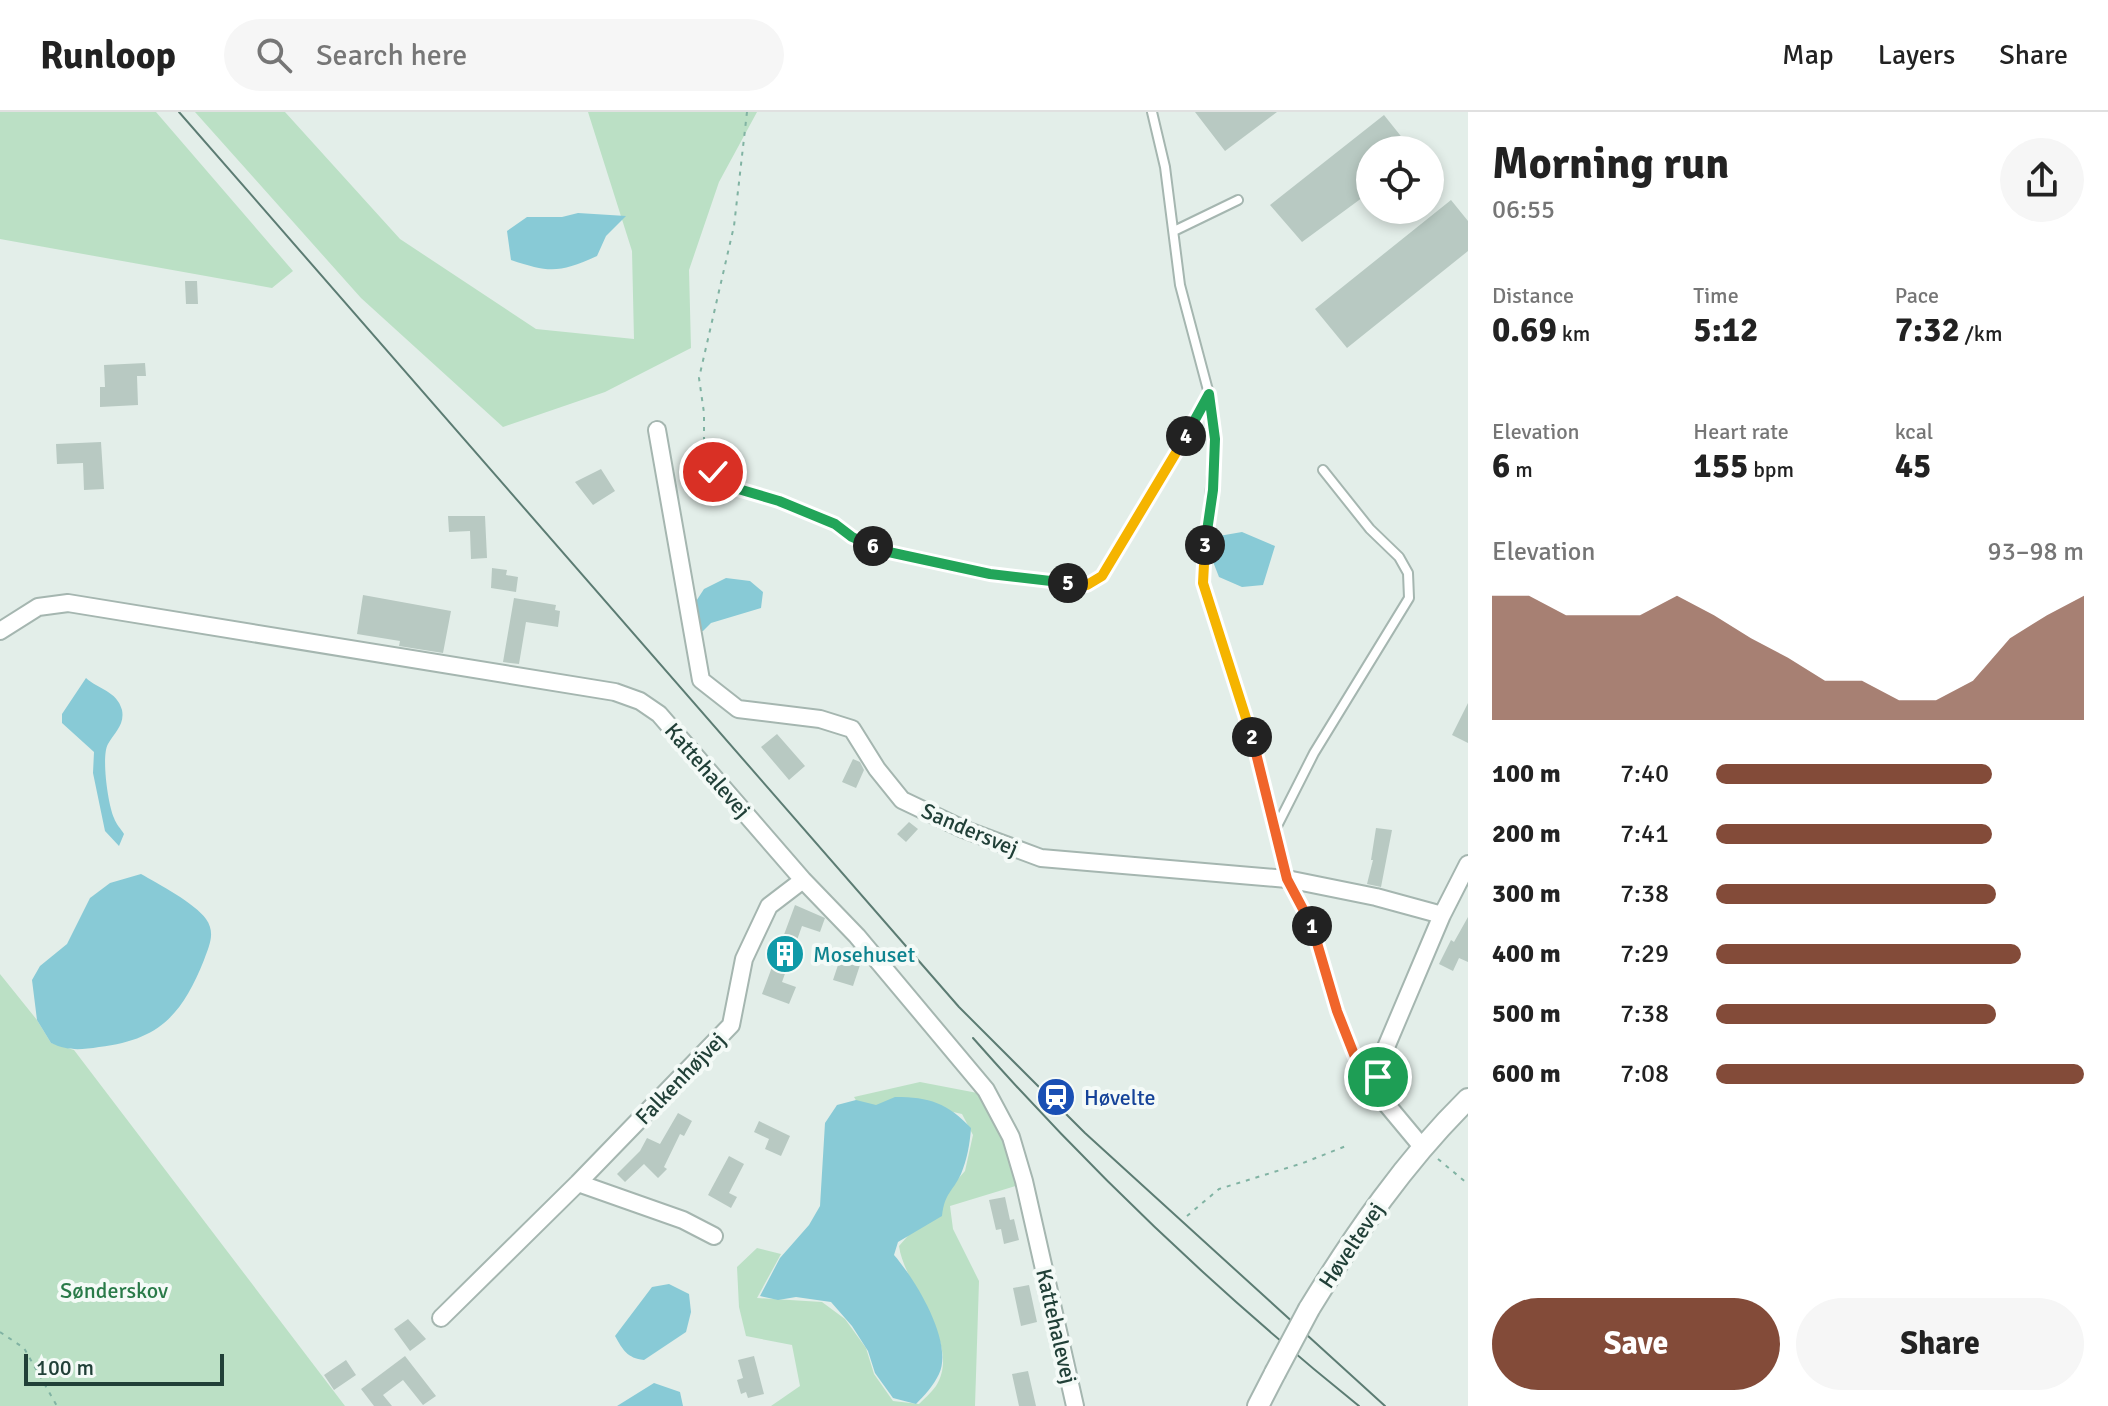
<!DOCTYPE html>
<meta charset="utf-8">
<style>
:root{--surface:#fff;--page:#f6f6f6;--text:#222;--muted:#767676;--line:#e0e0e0;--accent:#834b39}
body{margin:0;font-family:Signika,sans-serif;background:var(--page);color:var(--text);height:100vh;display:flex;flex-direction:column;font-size:30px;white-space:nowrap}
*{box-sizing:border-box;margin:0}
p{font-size:26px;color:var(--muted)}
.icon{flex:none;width:44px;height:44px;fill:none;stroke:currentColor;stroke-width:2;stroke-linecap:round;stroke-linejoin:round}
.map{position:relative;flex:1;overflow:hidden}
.drawer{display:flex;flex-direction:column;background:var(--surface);width:640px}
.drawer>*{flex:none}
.tools{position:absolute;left:1356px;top:24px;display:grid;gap:16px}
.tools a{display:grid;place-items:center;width:88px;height:88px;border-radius:50%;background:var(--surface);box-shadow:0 4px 12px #0003;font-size:40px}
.scale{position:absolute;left:24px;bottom:20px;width:200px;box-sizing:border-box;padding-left:8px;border:4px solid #214038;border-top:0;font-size:22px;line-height:28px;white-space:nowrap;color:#214038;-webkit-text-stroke:6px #f4faf7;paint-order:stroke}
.pin{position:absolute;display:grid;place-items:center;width:68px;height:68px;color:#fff;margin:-34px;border:4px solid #fff;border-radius:50%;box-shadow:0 2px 8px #0007}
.km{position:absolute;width:40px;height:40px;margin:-20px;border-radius:50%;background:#222;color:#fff;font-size:22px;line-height:40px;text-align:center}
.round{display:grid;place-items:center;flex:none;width:84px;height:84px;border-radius:42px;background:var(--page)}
.head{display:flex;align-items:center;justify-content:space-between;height:136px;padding:0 24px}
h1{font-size:44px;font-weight:700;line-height:60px}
.metrics{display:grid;grid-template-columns:repeat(3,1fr);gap:12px;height:136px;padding:8px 24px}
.metrics div{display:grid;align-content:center}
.metrics b{font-size:34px;font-weight:700}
.metrics small{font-size:22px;font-weight:400}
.metrics p{font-size:22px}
.chart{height:224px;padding:16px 24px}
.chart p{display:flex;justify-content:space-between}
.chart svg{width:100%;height:144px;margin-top:8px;fill:var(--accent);opacity:.7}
.primary-button{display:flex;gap:16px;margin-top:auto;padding:16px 24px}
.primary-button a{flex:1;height:92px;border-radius:48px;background:var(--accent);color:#fff;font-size:32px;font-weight:700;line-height:92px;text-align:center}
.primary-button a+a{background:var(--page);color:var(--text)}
ul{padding:0 24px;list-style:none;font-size:26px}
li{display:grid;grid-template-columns:128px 96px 1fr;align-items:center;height:60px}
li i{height:20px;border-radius:10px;background:var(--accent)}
header{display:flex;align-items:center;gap:48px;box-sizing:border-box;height:112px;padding:0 40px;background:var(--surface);border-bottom:2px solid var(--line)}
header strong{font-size:38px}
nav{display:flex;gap:44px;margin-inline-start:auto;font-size:28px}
.search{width:560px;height:72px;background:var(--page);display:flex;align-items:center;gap:20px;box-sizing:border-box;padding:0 28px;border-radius:44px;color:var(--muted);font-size:30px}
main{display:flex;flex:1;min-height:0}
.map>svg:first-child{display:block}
.green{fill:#bbe0c5}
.water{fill:#88cad6}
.building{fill:#b8c9c2}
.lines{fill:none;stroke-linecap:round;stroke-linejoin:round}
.service-casing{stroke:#a5b6b0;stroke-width:12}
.minor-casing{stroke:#a5b6b0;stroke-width:20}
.tertiary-casing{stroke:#a5b6b0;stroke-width:24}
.path{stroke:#81b3a3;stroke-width:2;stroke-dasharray:4 6;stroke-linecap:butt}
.service{stroke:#fff;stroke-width:8}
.minor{stroke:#fff;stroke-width:16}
.tertiary{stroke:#fff;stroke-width:20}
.tram{stroke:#5c7c73;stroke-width:2}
.tertiary-bridge-casing{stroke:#a5b6b0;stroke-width:24;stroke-linecap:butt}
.tertiary-bridge{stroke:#fff;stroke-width:20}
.split-1-casing{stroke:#fff;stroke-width:16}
.split-2-casing{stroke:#fff;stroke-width:16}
.split-3-casing{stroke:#fff;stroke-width:16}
.split-4-casing{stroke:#fff;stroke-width:16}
.split-5-casing{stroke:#fff;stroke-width:16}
.split-6-casing{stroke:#fff;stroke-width:16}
.split-7-casing{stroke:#fff;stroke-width:16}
.split-1{stroke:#f0652b;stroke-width:10}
.split-2{stroke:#f0652b;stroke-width:10}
.split-3{stroke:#f5b400;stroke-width:10}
.split-4{stroke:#22a559;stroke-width:10}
.split-5{stroke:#f5b400;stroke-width:10}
.split-6{stroke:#22a559;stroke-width:10}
.split-7{stroke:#22a559;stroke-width:10}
.labels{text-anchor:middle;stroke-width:8;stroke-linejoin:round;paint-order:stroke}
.street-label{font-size:22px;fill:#214038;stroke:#f4faf7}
.culture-label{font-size:22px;fill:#0d838f;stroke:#f4faf7;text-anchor:start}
.transit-label{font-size:22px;fill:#164399;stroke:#f4faf7;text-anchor:start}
.park-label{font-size:22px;fill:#297a48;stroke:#f4faf7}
</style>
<header>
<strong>Runloop</strong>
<div class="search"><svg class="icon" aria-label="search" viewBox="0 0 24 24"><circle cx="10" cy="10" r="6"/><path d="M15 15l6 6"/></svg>Search here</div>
<nav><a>Map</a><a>Layers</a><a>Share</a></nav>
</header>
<main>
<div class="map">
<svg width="1468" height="1294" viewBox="0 0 1468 1294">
<rect width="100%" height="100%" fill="#e3eee9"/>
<path class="green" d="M0,0H156L293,159L272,176L0,127Z
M195,0H285L400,127L536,217L634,227L632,139L588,0H757L719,70L689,158L691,236L605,280L503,315L361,186Z
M0,862L37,908L51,931L74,938L345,1294H0Z
M920,970L993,984L1019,1073L950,1094L953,1117L979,1169L975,1294H771L800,1274L792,1233L746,1224L739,1195L737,1155L757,1136L781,1142L757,1186L822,1190L845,1207L866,1236L874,1262L893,1289L919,1292C924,1287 931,1281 936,1274C963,1231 904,1174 899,1134L965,1059L973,1023L962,1002L896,987L863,1000L854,985Z"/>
<path class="water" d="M578,101L626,104L606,124L597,144C559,161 550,161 511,148L507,119L527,105H562Z
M1242,420L1275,434L1263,473L1242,475L1219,465L1210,442L1219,424Z
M726,466L750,469L763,480L761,496L711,511L703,519H697L691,497L704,477Z
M86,566C98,577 117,579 122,598C125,613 114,621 108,632C101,644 108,693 114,706C116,712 121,717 124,722L119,734L105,719L93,661L94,640L62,611V602Z
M141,762C157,771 196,792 206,807C216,821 209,834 204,848C182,903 159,928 99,935C80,938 68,939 51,931L37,908L32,868L40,854L67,832L90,786L110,771Z
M895,985C930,985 947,991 971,1016C970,1031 967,1048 961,1062C952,1081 945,1080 942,1104L898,1130L894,1143C915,1167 954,1230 939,1262C934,1273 924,1284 916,1292L893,1286L875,1261L868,1239L852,1214L831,1190L796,1185L778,1188L760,1184L780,1146L809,1113L820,1094L825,1011L837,993L856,988L876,993Z
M669,1172L689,1182L691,1200L686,1220L644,1248C627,1246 623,1238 615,1224L652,1175Z
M654,1271L680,1280L683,1294H617Z"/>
<path class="building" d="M1195,0H1277L1225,39Z
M1384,3L1412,38H1370V80L1302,130L1270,93Z
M1451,88L1468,109V139L1347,236L1315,197Z
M185,169H197L198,192H186Z
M145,251L146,264H137L138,293L100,295V275H105L104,253Z
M101,330L104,377L84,378L83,351L57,352L56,332Z
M601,357L615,379L593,393L575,370Z
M448,404H485L487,446L471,447L470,419L449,420Z
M492,456L507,458L506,463L518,465L516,480L491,476Z
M363,483L451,499L443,541L399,534L400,529L357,522Z
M514,486L556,493L555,498L560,499L558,515L526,510L519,552L503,550Z
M1468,591V631L1452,623Z
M777,622L805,654L789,668L761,635Z
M853,647L860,650L864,658L856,676L842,670Z
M909,710L918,717L906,730L897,722Z
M1376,716L1392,718L1381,775L1367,772L1373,748H1371Z
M795,793L825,806L820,820L802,814L782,870L796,875L789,892L762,882Z
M1468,805V850L1459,846L1453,859L1439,852L1451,828L1454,830Z
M841,844L861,850L853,874L833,868Z
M678,1001L692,1009L684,1024L680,1022L664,1055L667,1057L658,1066L644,1052L625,1070L617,1062L640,1039L647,1026L660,1032Z
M759,1009L790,1024L781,1044L765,1037L769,1027L754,1020Z
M729,1044L744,1052L729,1081L737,1085L731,1096L708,1083Z
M1005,1085L1010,1108L1014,1107L1019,1128L1004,1132L1001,1117L996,1118L989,1088Z
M1029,1173L1037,1210L1021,1214L1013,1176Z
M408,1207L426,1227L410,1239L394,1217Z
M405,1244L436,1284L423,1293L403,1268L383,1283L392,1294H374L361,1277Z
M754,1244L764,1282L748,1286L746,1280L741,1282L737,1268L743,1266L738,1248Z
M346,1248L356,1263L334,1278L324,1263Z
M1028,1259L1036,1294H1019L1012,1262Z"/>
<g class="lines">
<defs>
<path id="service" d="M1152,0L1165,55L1180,173L1209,282L1215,327L1203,471L1255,633L1287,767L1313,816L1337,899L1357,950L1376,981
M1174,119L1238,88
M1276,716L1314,641L1409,486L1408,461L1399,445L1370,417L1323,358"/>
<path id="minor" d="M657,318L701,568L738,597L820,607L852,617L877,657L902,688L963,717L1041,746L1287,767L1376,785L1442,803
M0,519L38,495L68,491L615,580L640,589L659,602L803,768L857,824L986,978L1011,1025L1024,1069L1075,1294
M1423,1036L1378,982L1381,947L1442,803L1468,752
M578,1071L683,1108L714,1124
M441,1206L578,1071L731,913L744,847L769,794L803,768"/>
<path id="tertiary" d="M1309,1197C1355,1122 1405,1049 1468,987
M1258,1294L1275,1261"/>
</defs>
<use href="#service" class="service-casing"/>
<use href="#minor" class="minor-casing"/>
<use href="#tertiary" class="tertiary-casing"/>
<path class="path" d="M747,0L734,114L699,266L704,301V339L713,360L735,376L779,389L835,412L852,425L884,439L990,462L1043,468L1087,473L1102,464L1199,300
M1438,1047L1468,1072
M1187,1104L1219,1077L1303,1051L1346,1034
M0,1220L24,1236L57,1294"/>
<use href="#service" class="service"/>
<use href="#minor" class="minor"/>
<use href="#tertiary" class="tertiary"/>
<path class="tram" d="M179,0L959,895L1085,1021L1385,1294
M973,926C1091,1060 1220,1182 1359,1294"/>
<defs>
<path id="tertiary-bridge" d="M1275,1261L1309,1197"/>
</defs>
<use href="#tertiary-bridge" class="tertiary-bridge-casing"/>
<use href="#tertiary-bridge" class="tertiary-bridge"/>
</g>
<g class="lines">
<defs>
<path id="split-1" d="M1312,814L1337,899L1357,950L1378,982V965"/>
<path id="split-2" d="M1252,625L1287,767L1312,814"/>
<path id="split-3" d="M1205,433L1203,471L1252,625"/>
<path id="split-4" d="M1186,324L1209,282L1215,327L1213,378L1205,433"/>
<path id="split-5" d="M1068,471L1087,473L1102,464L1186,324"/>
<path id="split-6" d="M873,434L884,439L990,462L1068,471"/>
<path id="split-7" d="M713,360L735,376L779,389L835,412L852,425L873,434"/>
</defs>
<use href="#split-1" class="split-1-casing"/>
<use href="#split-2" class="split-2-casing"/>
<use href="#split-3" class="split-3-casing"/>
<use href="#split-4" class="split-4-casing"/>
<use href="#split-5" class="split-5-casing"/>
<use href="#split-6" class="split-6-casing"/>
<use href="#split-7" class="split-7-casing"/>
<use href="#split-1" class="split-1"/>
<use href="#split-2" class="split-2"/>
<use href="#split-3" class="split-3"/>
<use href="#split-4" class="split-4"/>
<use href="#split-5" class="split-5"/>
<use href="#split-6" class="split-6"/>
<use href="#split-7" class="split-7"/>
</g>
<defs>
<symbol id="building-disc" viewBox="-11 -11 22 22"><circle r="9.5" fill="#0f9aa8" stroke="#f4faf7"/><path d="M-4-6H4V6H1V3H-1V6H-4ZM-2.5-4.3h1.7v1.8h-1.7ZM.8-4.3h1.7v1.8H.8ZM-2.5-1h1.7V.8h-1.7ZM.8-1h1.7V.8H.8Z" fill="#fff"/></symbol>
<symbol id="station-disc" viewBox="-11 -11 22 22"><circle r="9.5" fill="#1a4fb4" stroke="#f4faf7"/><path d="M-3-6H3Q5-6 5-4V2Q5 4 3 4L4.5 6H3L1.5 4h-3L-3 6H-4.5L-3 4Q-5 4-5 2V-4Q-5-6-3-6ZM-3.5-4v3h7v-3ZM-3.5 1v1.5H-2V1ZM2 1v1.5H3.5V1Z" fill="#fff"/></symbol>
</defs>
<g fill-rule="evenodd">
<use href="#building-disc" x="763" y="820" width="44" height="44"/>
<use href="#station-disc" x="1034" y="963" width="44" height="44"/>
</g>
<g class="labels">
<g class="street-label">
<text transform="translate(708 658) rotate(49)" y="8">Kattehalevej</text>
<text transform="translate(970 717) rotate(23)" y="8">Sandersvej</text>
<text transform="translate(680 966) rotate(-46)" y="8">Falkenhøjvej</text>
<text transform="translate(1351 1133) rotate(-56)" y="8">Høveltevej</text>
<text transform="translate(1057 1214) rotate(77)" y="8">Kattehalevej</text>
</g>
<g class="culture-label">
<text x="813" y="850">Mosehuset</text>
</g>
<g class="transit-label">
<text x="1084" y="993">Høvelte</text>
</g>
<g class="park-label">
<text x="114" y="1186">Sønderskov</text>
</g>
</g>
</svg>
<div class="tools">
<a><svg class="icon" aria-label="locate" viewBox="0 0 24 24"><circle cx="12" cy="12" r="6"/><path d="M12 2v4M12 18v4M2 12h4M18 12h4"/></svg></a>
</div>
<div class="scale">100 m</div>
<div class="pin" style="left:1378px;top:965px;background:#1e9e55"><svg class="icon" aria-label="arrive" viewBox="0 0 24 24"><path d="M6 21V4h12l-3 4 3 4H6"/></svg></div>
<div class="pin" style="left:713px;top:360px;background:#d93025"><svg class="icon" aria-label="check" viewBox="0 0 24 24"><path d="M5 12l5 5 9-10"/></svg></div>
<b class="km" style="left:1312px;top:814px">1</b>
<b class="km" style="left:1252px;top:625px">2</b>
<b class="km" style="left:1205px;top:433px">3</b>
<b class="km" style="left:1186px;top:324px">4</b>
<b class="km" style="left:1068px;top:471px">5</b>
<b class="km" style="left:873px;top:434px">6</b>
</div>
<section class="drawer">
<div class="head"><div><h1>Morning run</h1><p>06:55</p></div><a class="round"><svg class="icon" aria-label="share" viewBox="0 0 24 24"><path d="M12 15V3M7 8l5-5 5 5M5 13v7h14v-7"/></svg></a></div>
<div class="metrics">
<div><p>Distance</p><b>0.69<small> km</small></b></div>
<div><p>Time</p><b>5:12</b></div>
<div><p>Pace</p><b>7:32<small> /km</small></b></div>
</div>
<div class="metrics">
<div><p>Elevation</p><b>6<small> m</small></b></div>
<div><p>Heart rate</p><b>155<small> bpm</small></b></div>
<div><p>kcal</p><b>45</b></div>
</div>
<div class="chart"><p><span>Elevation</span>93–98 m</p>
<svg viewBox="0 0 160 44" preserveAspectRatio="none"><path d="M0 44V6L10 6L20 12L30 12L40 12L50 6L60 12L70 19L80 25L90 32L100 32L110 38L120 38L130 32L140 19L150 12L160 6V44z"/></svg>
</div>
<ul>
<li><b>100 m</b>7:40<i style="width:75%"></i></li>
<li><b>200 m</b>7:41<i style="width:75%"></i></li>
<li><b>300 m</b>7:38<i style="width:76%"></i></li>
<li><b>400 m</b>7:29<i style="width:83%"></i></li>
<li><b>500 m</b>7:38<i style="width:76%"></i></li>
<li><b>600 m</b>7:08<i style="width:100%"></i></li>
</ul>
<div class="primary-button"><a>Save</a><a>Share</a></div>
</section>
</main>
